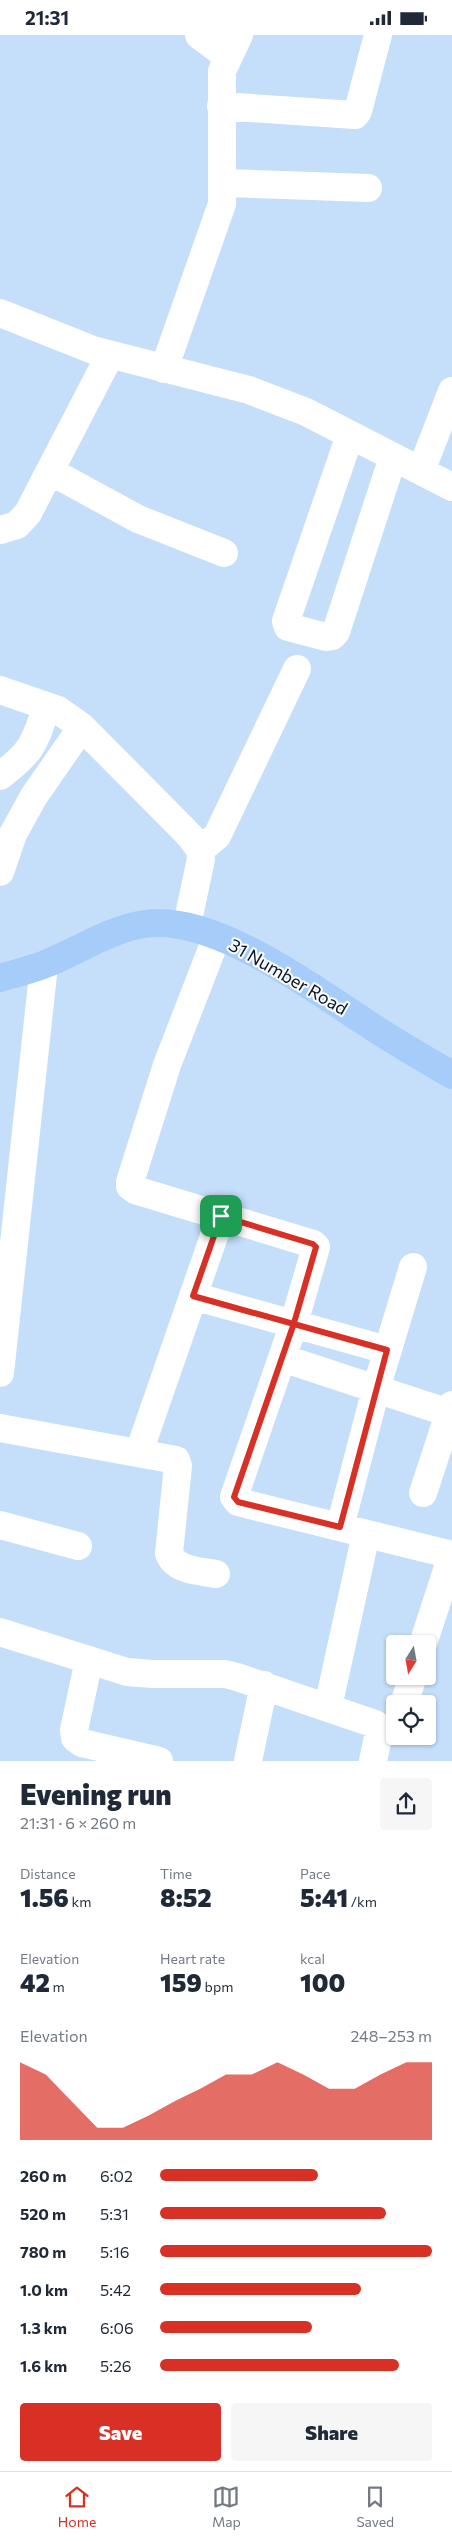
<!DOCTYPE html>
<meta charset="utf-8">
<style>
:root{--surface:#fff;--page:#f6f6f7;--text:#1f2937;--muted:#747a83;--line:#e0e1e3;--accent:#d93025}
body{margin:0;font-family:Commissioner,sans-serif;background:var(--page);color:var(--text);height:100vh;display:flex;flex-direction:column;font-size:19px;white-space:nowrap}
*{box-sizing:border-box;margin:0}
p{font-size:16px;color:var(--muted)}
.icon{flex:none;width:28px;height:28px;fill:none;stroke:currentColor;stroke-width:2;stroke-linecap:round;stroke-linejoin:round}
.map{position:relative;height:1726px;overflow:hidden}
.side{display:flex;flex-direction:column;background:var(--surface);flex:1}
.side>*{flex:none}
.needle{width:32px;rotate:191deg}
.fabs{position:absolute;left:386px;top:1600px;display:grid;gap:10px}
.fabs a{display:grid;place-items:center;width:50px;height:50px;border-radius:5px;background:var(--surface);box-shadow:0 1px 4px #0004;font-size:25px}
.pin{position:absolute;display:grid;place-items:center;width:42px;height:42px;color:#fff;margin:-21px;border-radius:10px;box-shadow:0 2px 8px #0006}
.round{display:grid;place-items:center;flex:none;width:52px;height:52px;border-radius:5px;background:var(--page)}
.summary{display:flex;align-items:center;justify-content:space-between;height:85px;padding:0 20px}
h1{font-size:28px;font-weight:800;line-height:38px}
.stats{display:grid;grid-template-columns:repeat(3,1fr);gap:8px;height:85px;padding:5px 20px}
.stats div{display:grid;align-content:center}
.stats b{font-size:25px;font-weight:800}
.stats small{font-size:14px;font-weight:400}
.stats p{font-size:14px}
.chart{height:140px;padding:10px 20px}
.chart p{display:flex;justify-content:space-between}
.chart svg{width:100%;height:90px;margin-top:5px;fill:var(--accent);opacity:.7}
.button{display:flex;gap:10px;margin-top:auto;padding:10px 20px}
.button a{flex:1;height:58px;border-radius:5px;background:var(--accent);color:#fff;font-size:20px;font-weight:800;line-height:58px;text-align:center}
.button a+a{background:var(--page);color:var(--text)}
ul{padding:0 20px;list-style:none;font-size:16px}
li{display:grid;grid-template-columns:80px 60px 1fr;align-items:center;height:38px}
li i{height:12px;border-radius:6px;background:var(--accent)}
.status{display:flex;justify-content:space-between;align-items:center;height:35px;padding:0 25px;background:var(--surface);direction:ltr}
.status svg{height:14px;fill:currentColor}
.menu{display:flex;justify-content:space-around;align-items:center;height:70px;border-top:1px solid var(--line);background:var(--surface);font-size:14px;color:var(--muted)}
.menu a{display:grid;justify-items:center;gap:2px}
.menu .on{color:var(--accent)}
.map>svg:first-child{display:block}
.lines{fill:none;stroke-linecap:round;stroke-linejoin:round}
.minor{stroke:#fff;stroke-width:28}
.major{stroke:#a6cdf9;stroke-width:28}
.route-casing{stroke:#fff;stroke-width:10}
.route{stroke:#d93025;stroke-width:6}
.labels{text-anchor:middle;stroke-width:4;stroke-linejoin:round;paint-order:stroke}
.street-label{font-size:18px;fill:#091828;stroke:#fcfcfc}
</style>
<div class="status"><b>21:31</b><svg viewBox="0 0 49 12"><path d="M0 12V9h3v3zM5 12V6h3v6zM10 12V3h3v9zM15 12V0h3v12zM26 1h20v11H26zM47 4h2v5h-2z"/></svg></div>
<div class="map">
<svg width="452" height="1726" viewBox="0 0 452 1726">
<rect width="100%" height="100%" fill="#c5defa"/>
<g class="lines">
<path class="minor" d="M199,0L227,21
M221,71L355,80L358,76L378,0
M224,148L368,153
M0,278L93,315L249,355L306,377L452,452
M164,334L222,169V36L239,0
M350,400L286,586L288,592L326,602L332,601L336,597L393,422
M50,436L138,484L224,518
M421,436L452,356
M0,495L17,490L28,478L110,320
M0,655L58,675L82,692L191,802L200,815L201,824L187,890
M0,741C33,716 34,709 47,671
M200,815L217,801L297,634
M0,837L13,799L34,761L82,692
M217,901L167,1030L130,1147V1151L135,1155L313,1209L316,1212L294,1288L234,1462L238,1467L452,1520L423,1609
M193,1261L387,1315
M282,1323L452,1379
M0,1338L44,930
M0,1393L176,1425L178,1431L169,1518C175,1536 200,1536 216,1539
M139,1417L221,1181
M423,1458L452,1370
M0,1490L78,1511
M340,1492L376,1354L413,1232
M0,1597L127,1637L153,1639H225L237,1642L375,1689L380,1693L373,1726
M89,1625L74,1695L75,1703L82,1708L159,1726
M404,1669L413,1641
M328,1672L366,1499
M248,1726L264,1650"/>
<path class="major" d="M0,943C14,939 29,935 43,930C77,917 109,894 145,889C213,879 309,951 365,987C393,1006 423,1023 452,1040"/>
</g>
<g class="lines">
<defs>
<path id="route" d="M221,1181L313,1209L316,1212L294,1288L234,1462L238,1467L340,1492L387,1315L193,1261L221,1181"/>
</defs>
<use href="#route" class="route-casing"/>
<use href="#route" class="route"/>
</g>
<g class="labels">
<g class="street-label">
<text transform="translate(288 942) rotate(30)" y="6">31 Number Road</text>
</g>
</g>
</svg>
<div class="fabs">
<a><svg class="needle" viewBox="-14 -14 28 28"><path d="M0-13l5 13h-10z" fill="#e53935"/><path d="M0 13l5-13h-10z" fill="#747a83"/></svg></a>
<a><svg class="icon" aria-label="locate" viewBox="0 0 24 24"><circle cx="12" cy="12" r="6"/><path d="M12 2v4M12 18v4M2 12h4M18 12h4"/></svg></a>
</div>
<div class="pin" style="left:221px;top:1181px;background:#1e9e55"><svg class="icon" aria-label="arrive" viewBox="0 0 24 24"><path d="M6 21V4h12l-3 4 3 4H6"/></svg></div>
</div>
<section class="side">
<div class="summary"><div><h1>Evening run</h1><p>21:31 · 6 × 260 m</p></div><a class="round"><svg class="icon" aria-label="share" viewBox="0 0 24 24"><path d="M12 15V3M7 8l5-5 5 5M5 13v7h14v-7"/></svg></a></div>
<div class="stats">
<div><p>Distance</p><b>1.56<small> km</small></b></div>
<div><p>Time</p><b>8:52</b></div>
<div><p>Pace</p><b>5:41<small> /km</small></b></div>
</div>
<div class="stats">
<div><p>Elevation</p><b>42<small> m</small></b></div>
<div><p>Heart rate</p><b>159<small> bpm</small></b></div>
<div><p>kcal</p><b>100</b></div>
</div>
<div class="chart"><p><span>Elevation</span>248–253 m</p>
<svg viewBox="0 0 160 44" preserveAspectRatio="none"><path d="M0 44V6L10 12L20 25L30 38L40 38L50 32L60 25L70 19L80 12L90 12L100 6L110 12L120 19L130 19L140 12L150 6L160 6V44z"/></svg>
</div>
<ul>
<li><b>260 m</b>6:02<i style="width:58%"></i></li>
<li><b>520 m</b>5:31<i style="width:83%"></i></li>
<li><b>780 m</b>5:16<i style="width:100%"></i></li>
<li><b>1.0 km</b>5:42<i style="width:74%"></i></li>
<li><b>1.3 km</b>6:06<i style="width:56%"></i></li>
<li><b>1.6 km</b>5:26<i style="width:88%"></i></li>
</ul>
<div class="button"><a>Save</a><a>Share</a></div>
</section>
<nav class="menu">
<a class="on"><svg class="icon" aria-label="home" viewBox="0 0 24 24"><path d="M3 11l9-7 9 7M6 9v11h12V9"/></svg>Home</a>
<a><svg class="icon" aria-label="map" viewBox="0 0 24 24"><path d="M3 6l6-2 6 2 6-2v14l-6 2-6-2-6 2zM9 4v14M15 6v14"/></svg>Map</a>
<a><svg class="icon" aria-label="saved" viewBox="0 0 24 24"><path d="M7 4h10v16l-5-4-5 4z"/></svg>Saved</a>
</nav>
